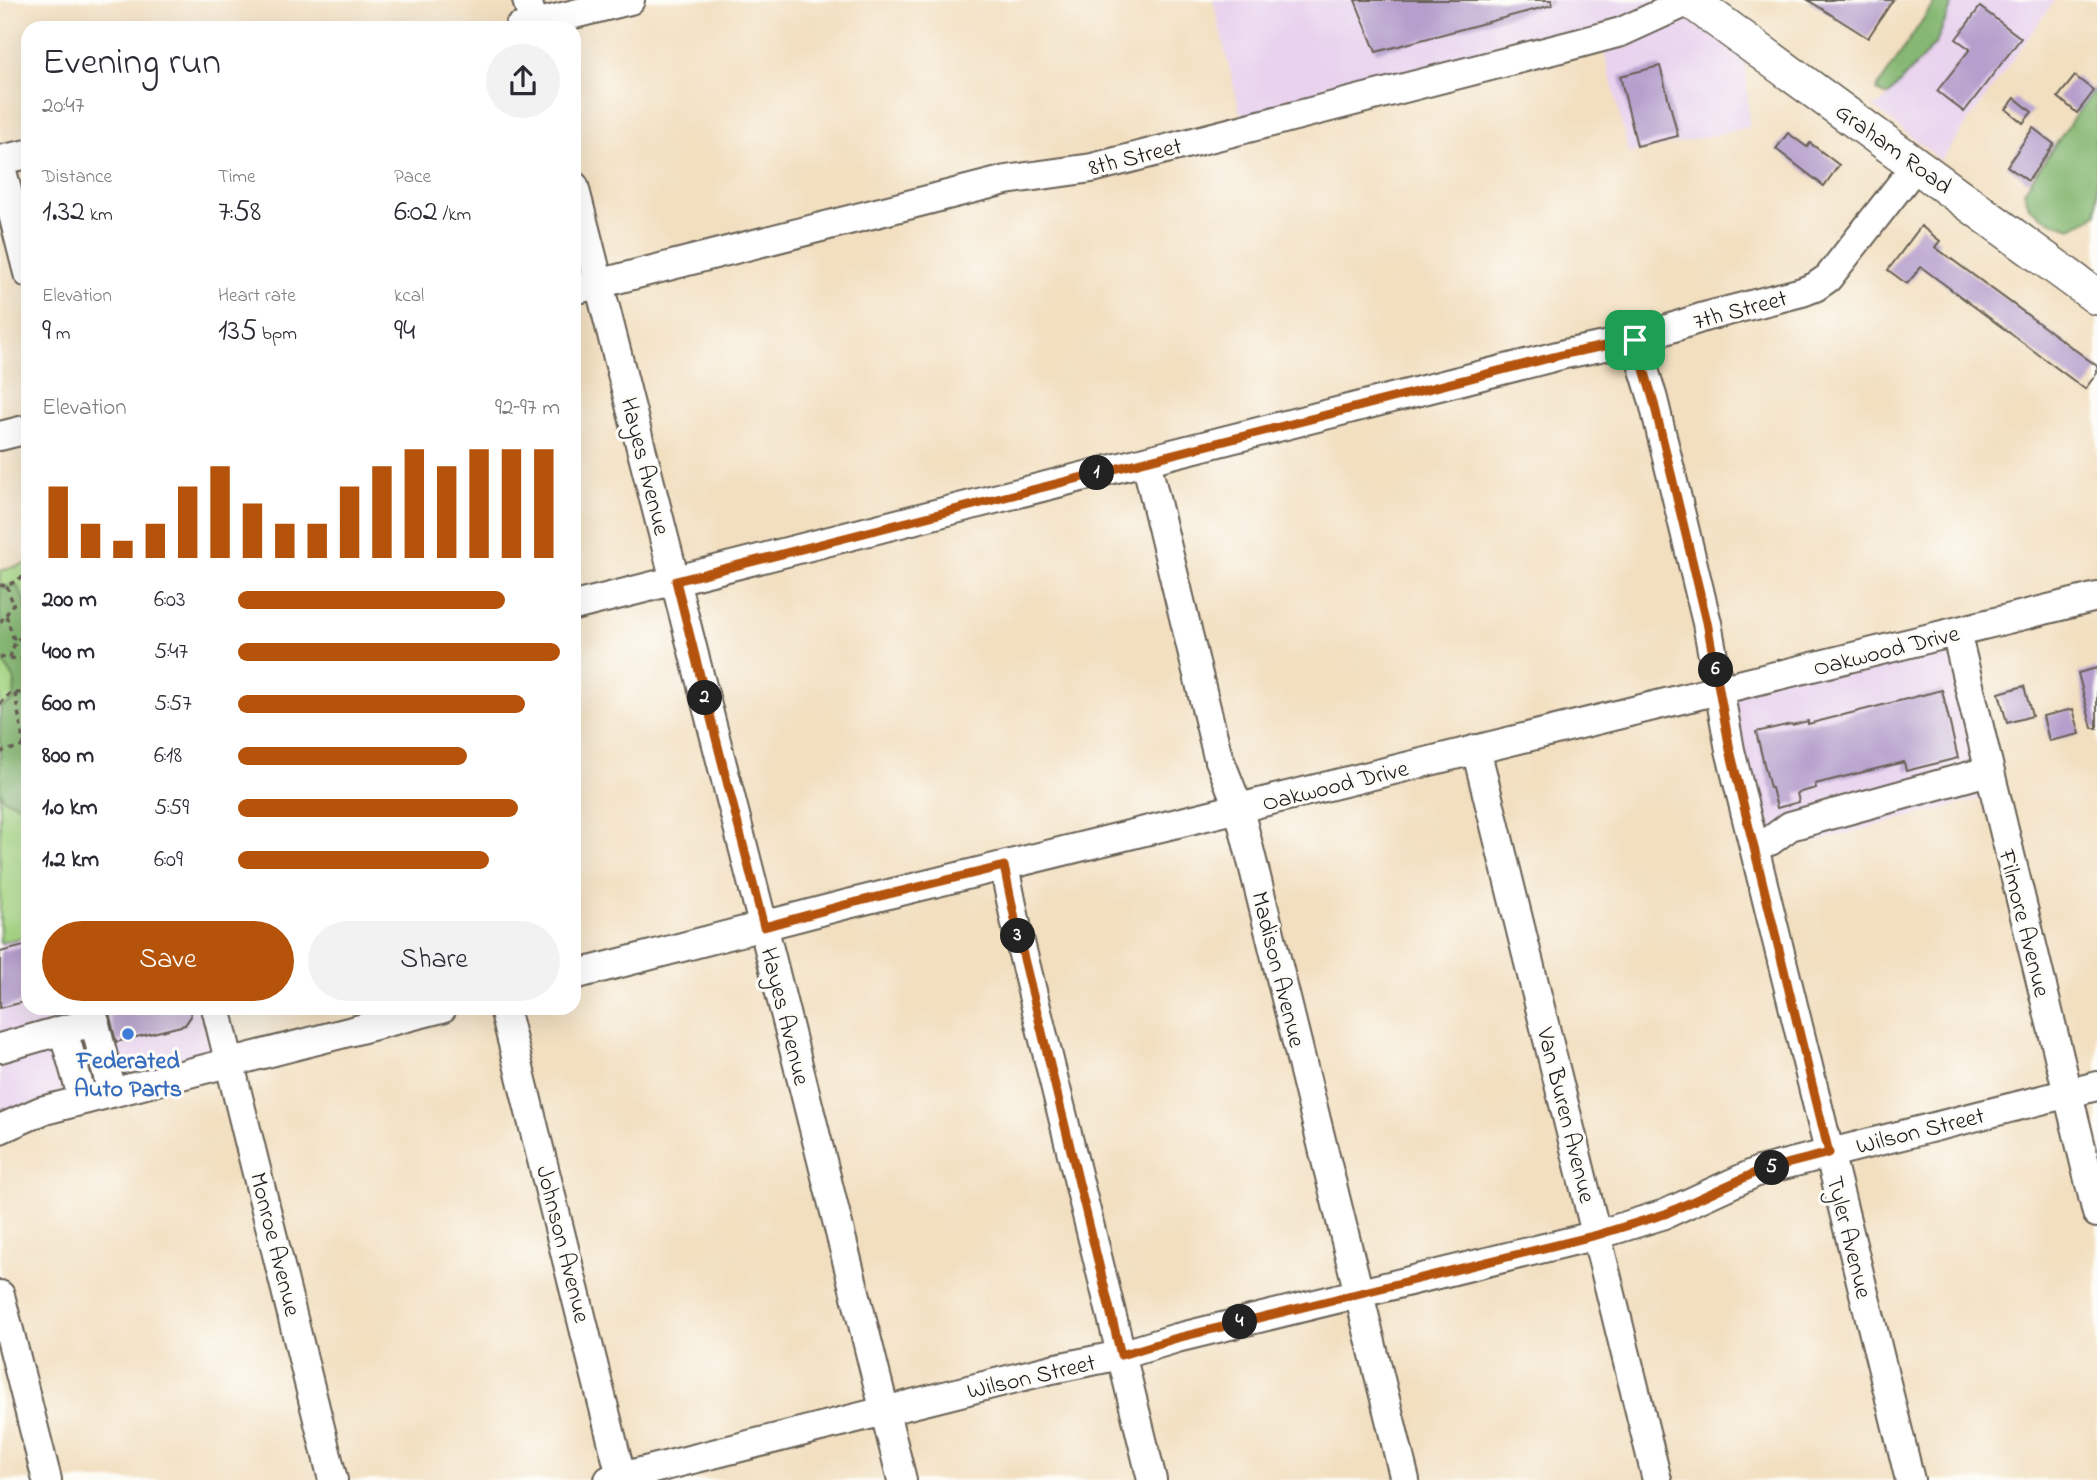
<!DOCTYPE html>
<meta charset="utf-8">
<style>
:root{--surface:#fff;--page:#f2f2f3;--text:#2b2b33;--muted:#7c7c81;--accent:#b45309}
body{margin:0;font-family:"Indie Flower",sans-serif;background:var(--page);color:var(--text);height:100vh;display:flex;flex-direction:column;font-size:26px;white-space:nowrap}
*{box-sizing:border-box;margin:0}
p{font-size:23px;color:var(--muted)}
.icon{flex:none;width:38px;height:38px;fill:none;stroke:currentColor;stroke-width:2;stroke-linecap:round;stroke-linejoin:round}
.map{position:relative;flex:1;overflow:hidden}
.drawer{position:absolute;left:21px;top:21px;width:560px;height:994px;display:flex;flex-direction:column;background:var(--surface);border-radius:21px;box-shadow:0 7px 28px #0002}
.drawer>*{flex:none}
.pin{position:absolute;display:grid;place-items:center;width:60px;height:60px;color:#fff;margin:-30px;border-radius:14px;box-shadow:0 4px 10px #0006}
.km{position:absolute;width:35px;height:35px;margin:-18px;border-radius:50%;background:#222;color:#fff;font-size:19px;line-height:35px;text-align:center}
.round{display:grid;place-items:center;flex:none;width:74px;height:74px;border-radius:37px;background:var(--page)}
.head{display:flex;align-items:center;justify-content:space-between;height:119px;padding:0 21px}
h1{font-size:38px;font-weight:600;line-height:52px}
.figures{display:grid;grid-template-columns:repeat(3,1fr);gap:10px;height:119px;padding:7px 21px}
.figures div{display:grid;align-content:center}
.figures b{font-size:30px;font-weight:600}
.figures small{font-size:19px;font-weight:400}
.figures p{font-size:19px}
.chart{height:196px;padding:14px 21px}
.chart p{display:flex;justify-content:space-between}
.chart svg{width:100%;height:126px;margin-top:7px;stroke:var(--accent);stroke-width:6}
.action{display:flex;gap:14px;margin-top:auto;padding:14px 21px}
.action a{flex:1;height:80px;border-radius:42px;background:var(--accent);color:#fff;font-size:28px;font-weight:600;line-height:80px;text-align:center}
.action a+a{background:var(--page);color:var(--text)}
ul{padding:0 21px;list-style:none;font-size:23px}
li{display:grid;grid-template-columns:112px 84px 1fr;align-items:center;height:52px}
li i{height:18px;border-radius:9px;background:var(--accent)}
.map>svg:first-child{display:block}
.built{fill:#e8d2ee}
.green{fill:#a8d886;stroke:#627a51;stroke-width:2}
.forest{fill:#86b873;stroke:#516a48;stroke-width:2}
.building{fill:#b69fcc}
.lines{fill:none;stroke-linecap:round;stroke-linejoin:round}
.minor-casing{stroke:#676055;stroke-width:32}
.major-casing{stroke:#676055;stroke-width:38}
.path{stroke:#676055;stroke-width:3.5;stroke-dasharray:5 5;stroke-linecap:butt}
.minor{stroke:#fff;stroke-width:28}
.major{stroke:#fff;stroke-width:35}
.route-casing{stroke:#fff;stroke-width:14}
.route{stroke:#b45309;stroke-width:9}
.shop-dot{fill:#3f7fe0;stroke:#fdfcf7;stroke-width:2.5}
.labels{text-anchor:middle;stroke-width:6;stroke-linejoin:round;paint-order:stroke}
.street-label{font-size:24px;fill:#1c1c1c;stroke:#fdfcf7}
.shop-label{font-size:24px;font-weight:bold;fill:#366cbe;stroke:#fdfcf7}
</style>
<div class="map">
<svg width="2097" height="1480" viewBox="0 0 2097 1480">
<rect width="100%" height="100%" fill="#fdfcf7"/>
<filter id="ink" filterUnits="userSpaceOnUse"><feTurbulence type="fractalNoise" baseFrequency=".0143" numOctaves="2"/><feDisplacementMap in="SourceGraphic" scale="14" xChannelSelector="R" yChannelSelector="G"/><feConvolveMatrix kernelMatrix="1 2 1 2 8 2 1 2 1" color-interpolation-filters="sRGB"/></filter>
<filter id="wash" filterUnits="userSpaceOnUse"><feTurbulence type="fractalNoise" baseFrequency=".00686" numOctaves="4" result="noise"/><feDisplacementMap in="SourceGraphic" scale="28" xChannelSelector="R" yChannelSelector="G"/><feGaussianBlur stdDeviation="1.57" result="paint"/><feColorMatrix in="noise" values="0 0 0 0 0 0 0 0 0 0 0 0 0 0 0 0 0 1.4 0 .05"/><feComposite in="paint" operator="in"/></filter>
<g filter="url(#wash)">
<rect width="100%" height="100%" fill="#f2dfc0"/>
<path class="built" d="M1213,0H1690L1745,41L1749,127L1629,154L1601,38L1244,129Z
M1954,0H2055L1941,160L1873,107L1883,102L1936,43Z
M1956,632L1994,795L1756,857L1720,691Z
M28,936V1008H216L230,1062L0,1129V943Z"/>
<path class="green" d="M28,563V936L0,943V571Z"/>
<path class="forest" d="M1936,0H1954L1936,43L1888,96L1876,90Z
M2097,87V138L2094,141L2097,157V213L2090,219L2071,228L2050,221L2029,207L2024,191L2077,113Z
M17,585L28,608V808L4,799L0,791V707L14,700L15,680L0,657V587Z"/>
<g id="blocks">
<path class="building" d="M1355,0H1552V5L1376,52Z
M1808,0H1893L1868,38Z
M1980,7L2021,38L1964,112L1937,91L1970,49L1956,39Z
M1660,66L1678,136L1637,146L1620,76Z
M2075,76L2094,91L2077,113L2058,97Z
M2015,98L2032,112L2023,123L2006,109Z
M2033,128L2054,144L2028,181L2007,166Z
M1788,133L1807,147L1810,143L1839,165L1824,186L1776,149Z
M1921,226L1940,241L1935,247L2097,366V373L2085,389L1921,267L1907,284L1888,270Z
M2097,668V728H2092L2078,673Z
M2024,686L2032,716L2007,723L1999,693Z
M1942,690L1958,758L1906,771L1904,762L1815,784L1816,788L1797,793L1799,802L1777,808L1772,788H1770L1756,732L1791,724L1792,725L1808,721V724Z
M2073,709L2080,734L2049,741L2043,716Z
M28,945V1001L0,1008V952Z
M108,1008H189L191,1016L185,1025L116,1042Z"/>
</g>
</g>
<g filter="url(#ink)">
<use href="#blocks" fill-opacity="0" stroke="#676055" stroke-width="2"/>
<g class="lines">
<defs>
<path id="minor" d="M527,0L535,28
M519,28L630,0
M0,160L28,154
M0,163L28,273
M574,186L759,909L902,1480
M574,290L1006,180L1092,168L1580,43L1621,32L1691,0
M1635,340L1653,399L1707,623L1730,750L1910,1480
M0,436L28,429
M1146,461L1217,753L1239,809L1256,877L1405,1480
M574,606L1565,354L1635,340L1704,317L1802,292L1815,287L1828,278L1917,164
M1956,632L2097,1213
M1476,749L1657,1480
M1754,846L1770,841L1790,826L1988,771
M1004,866L1018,934L1152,1480
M574,975L844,905L2097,597
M91,1008L112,1093
M216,1008L333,1480
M504,1008L622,1480
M0,1048L63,1030
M83,1100L63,1030L95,1022
M0,1129L41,1111L442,1008
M0,1295L47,1480
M609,1480L1052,1369L1121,1355L1177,1338L1597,1235L1665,1214L1759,1171L2097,1086"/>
<path id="major" d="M1690,0L2097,297"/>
</defs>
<use href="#minor" class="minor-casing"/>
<use href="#major" class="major-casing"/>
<path class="path" d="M0,585C11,588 17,577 28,576
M7,586L13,604
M6,615L13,604L28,599
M0,622L6,615L15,643
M0,657L28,660
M10,658C13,646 15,638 28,634
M15,693L24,746
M0,704L9,694L28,692
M0,752L28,745"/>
<use href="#minor" class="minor"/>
<use href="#major" class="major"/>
</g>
</g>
<g class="lines" filter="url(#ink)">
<defs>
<path id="route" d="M1635,340L1653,399L1707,622L1730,750L1829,1153L1759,1171L1665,1214L1597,1235L1177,1338L1121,1355L1018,934L1004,866L844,905L764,927L676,581L1565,354Z"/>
</defs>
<use href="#route" class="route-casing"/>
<use href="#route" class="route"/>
</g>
<circle class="shop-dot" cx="128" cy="1034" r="7"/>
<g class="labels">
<g class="street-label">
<text transform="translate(1894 148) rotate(36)" y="8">Graham Road</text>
<text transform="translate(1135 156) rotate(-14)" y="8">8th Street</text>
<text transform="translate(1740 309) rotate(-15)" y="8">7th Street</text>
<text transform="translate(646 466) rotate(76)" y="8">Hayes Avenue</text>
<text transform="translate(1886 650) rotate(-14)" y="8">Oakwood Drive</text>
<text transform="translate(1335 785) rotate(-14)" y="8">Oakwood Drive</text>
<text transform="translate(2025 923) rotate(76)" y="8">Filmore Avenue</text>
<text transform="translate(1279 969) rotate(76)" y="8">Madison Avenue</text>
<text transform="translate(786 1016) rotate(76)" y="8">Hayes Avenue</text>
<text transform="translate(1567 1115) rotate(76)" y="8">Van Buren Avenue</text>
<text transform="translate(1920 1130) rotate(-14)" y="8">Wilson Street</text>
<text transform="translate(1850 1237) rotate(76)" y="8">Tyler Avenue</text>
<text transform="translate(276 1244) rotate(76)" y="8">Monroe Avenue</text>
<text transform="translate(564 1244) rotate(76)" y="8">Johnson Avenue</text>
<text transform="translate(1031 1376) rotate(-13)" y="8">Wilson Street</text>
</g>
<g class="shop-label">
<text x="128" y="1068">Federated<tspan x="128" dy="28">Auto Parts</tspan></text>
</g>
</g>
</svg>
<div class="pin" style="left:1635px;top:340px;background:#1e9e55"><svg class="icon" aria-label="arrive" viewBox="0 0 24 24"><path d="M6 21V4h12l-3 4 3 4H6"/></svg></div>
<b class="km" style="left:1097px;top:473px">1</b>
<b class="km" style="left:705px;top:698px">2</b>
<b class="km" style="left:1018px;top:936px">3</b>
<b class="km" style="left:1240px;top:1322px">4</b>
<b class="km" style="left:1772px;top:1168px">5</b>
<b class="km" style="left:1716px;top:670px">6</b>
<section class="drawer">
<div class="head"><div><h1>Evening run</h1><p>20:47</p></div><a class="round"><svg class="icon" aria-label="share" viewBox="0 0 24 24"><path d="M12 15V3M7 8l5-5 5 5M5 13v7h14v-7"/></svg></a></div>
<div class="figures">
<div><p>Distance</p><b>1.32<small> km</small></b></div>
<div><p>Time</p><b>7:58</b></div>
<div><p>Pace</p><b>6:02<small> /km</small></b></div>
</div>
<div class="figures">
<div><p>Elevation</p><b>9<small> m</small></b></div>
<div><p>Heart rate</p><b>135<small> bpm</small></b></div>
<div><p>kcal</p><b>94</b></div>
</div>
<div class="chart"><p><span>Elevation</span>92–97 m</p>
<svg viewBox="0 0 160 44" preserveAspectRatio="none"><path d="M5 44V19M15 44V32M25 44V38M35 44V32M45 44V19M55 44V12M65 44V25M75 44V32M85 44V32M95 44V19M105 44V12M115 44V6M125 44V12M135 44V6M145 44V6M155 44V6"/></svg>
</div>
<ul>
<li><b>200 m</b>6:03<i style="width:83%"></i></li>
<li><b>400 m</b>5:47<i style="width:100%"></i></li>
<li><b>600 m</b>5:57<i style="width:89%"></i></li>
<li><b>800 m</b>6:18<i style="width:71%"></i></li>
<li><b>1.0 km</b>5:59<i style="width:87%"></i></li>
<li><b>1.2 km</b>6:09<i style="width:78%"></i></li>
</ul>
<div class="action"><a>Save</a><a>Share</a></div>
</section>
</div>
